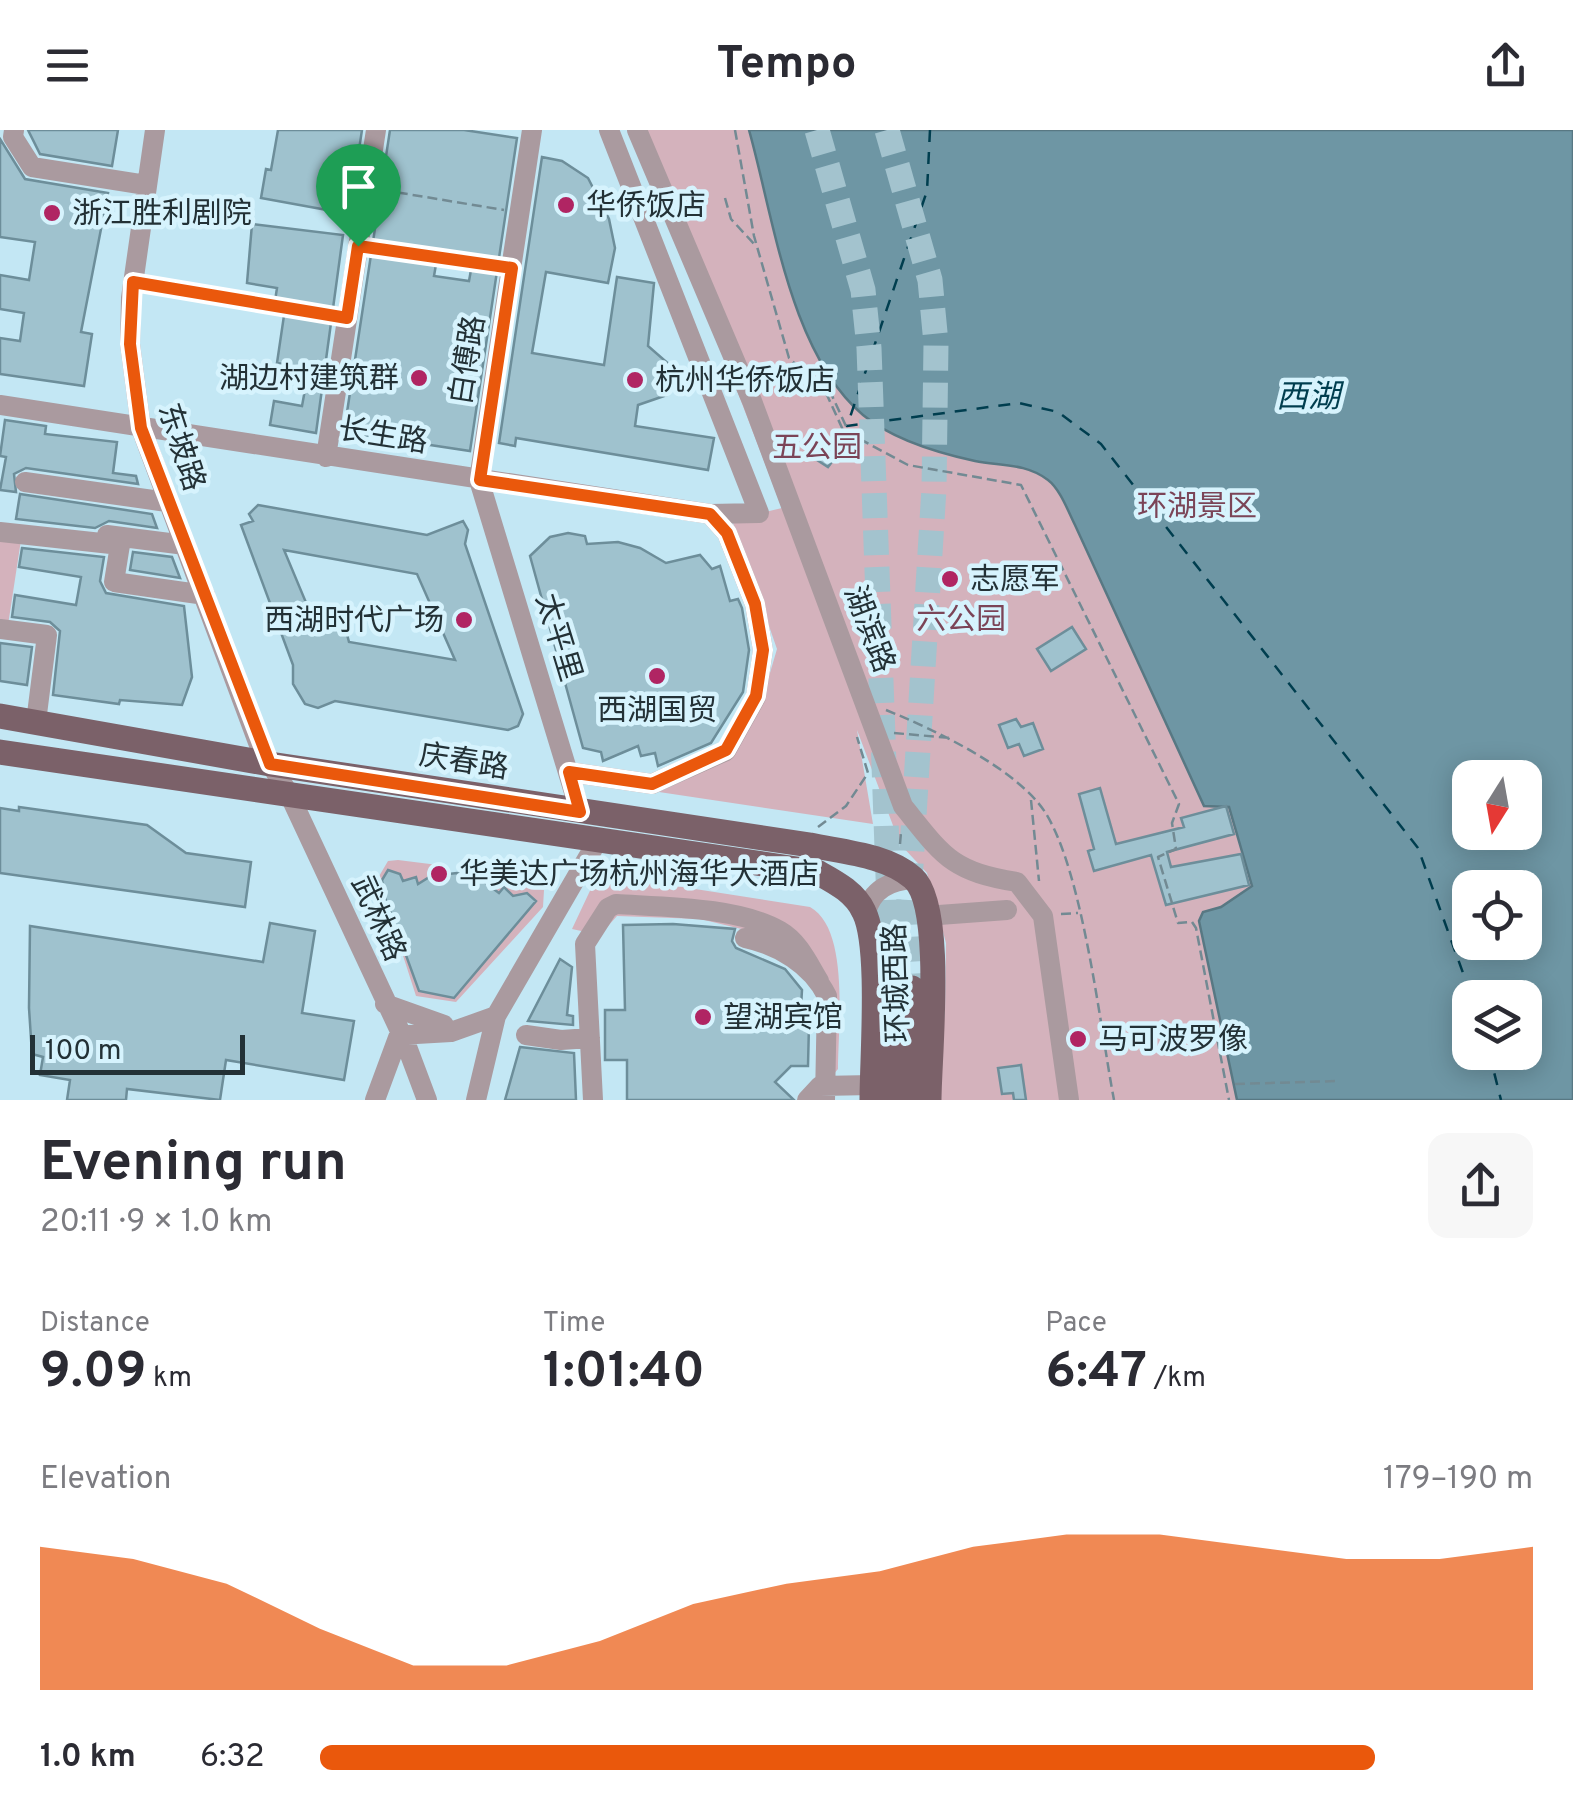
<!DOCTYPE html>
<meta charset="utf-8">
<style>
:root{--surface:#fff;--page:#f7f7f7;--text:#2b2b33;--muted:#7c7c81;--accent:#ea580c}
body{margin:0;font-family:Overpass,"Noto Sans SC",sans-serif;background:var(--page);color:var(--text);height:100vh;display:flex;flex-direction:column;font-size:38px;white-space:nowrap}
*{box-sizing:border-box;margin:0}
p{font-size:32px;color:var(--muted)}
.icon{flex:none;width:55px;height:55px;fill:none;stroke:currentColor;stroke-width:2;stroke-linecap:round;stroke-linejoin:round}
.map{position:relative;height:970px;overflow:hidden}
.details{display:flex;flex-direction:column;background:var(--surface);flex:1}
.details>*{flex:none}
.needle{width:65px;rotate:191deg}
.controls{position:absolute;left:1452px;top:630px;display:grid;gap:20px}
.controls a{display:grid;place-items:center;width:90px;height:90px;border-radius:20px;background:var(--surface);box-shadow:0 5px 25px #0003;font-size:50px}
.scale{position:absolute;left:30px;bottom:25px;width:215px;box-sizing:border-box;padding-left:10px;border:5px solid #233136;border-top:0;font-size:28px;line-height:35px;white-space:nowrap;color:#233136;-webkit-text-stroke:8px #d6f3fd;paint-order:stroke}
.pin{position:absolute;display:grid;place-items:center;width:85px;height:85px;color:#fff;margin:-102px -42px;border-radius:50% 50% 50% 0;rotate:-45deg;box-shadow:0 0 10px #0007}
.pin .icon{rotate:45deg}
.round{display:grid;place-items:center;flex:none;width:105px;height:105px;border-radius:20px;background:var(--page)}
.headline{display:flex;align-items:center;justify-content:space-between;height:170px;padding:0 40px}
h1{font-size:55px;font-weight:700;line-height:75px}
.figures{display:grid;grid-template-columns:repeat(3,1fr);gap:15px;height:170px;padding:10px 40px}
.figures div{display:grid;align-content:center}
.figures b{font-size:50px;font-weight:700}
.figures small{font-size:28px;font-weight:400}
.figures p{font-size:28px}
.chart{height:280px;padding:20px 40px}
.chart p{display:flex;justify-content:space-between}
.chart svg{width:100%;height:180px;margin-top:10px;fill:var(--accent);opacity:.7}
ul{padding:0 40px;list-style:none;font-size:32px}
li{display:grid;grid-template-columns:160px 120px 1fr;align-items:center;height:75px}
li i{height:25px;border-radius:12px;background:var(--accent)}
header{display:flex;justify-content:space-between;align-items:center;height:130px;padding:0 40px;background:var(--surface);font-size:45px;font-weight:700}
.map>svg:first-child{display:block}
.green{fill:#d4b2bc;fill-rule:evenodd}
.water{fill:#6e96a4;stroke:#587883;stroke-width:2.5;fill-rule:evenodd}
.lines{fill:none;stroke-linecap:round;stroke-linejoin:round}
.ferry{stroke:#003e4f;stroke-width:2.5;stroke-dasharray:12 10;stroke-linecap:butt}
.building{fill:#9fc2ce;stroke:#6d8e9a;stroke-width:2.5;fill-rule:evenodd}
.major-tunnel{stroke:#a3c3ce;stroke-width:25;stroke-dasharray:25 12;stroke-linecap:butt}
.path{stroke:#728a93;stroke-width:2.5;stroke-dasharray:10 5;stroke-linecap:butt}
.minor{stroke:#aa9a9f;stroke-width:20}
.major{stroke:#7b6169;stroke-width:25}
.route-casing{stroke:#fff;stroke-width:20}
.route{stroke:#ea580c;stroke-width:12}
.poi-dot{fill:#b02563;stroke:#d6f3fd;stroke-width:4}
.labels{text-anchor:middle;stroke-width:9;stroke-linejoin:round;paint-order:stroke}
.poi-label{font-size:30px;fill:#233136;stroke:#d6f3fd;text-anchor:start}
.street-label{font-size:30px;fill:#233136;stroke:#d6f3fd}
.park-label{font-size:30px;fill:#7b4457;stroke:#d6f3fd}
.water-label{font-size:32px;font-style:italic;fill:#003e4f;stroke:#d6f3fd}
</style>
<header><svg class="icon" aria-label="menu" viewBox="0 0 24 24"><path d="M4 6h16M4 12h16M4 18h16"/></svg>Tempo<svg class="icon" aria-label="share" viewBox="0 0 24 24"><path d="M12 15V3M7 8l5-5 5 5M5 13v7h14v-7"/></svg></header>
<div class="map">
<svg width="1573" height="970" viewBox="0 0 1573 970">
<rect width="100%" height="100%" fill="#c3e7f4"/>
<path class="green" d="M637,0H1573V970H935L945,881L946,813L927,743L900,714L857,600L873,694L659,662L726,631L760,577L777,519L732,390L782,378ZM1470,648H1525V702H1470ZM1470,758H1525V812H1470ZM1470,868H1525V922H1470Z
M0,406L21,410L8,495L0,493Z
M398,730L438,735L435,753L482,761L488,746L544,760L543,777L456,872L416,866L378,748L388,731Z
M612,746L810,777C850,799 838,897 838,939L832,946L829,851L754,802L700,789L617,786L600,805L572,799L596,748Z"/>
<path class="water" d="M749,0H1573V970H1237L1199,791L1203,782L1221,777L1252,756L1229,677L1204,676L1075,395C1068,381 1060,359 1048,350C1026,333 1000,336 975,331C938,323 892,309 863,285C790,223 774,89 749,0ZM1470,648H1525V702H1470ZM1470,758H1525V812H1470ZM1470,868H1525V922H1470Z"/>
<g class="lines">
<path class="ferry" d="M930,0L927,61L847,296L1019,273L1058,282L1101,314L1418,718L1472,868
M1489,922L1501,970"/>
</g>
<path class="building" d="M28,0H118L112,36L40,24Z
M278,0H362L349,84L261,68L266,39L271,40Z
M390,0H464L517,8L470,321L344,302ZM438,123L473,129L469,151L434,146Z
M0,9L25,49L108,63L81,202L92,204L84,256L0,244V208L20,211L24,183L0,179V145L29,150L35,112L0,107Z
M542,27L562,31L588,48L609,89L615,118L608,153L546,142L532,223L604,235L617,147L654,153L648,216L671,236L667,265L638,275L635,296L714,308L708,340L516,308L515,316L499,313Z
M252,94L343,105L316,303L270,295L274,271L302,276L309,238L277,233L286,172L275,171L277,158L247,153Z
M5,290L46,296L45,304L117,312L113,343L136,346L138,354L26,338L14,344L16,362L0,360L6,327L0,326Z
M821,303L841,320L828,337L806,323Z
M20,364L152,384L157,398L109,391L95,398L16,389Z
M258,375L427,405L463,391L468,400L465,414L523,584L518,596L508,600L335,571L318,578L305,574L293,554V535L241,395L253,391L249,384ZM284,420L417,444L455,530L349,512L344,493L312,487Z
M568,403L585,406L587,414L618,412L640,418L666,433L700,425L712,439L720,436L730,471L738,469L742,478L749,520L743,562L711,613L658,636L655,623L641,626L638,616L603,631L601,622L583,618L530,426L550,407Z
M22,418L104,427L100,451L106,463L184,476L192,547L182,575L120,570L119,574L53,565L60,501L50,492L12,487L15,465L76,475L81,447L19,437Z
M133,422L172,427L180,448L130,440Z
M1072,497L1086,519L1051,541L1037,519Z
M0,513L32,517L27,555L0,551Z
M1016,589L1021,597L1033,593L1043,619L1024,626L1019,614L1008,618L999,595Z
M1100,658L1116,714L1184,697L1181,688L1226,676L1234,704L1167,722L1171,737L1241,724L1249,755L1166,775L1151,725L1094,741L1088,721L1094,719L1079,664Z
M19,677L147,695L186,723L251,732L245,777L0,743V678L19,681Z
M388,740L400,744L403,751L416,747L418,754L431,746L457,743L483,751L499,763L504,757L513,766L527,763L536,771L454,868L419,861L384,765L382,750Z
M270,793L315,801L302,883L354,891L344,950L226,930L220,970L127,959L126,970H67L70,950L40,945L43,927L32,924L29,878L30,796L263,832Z
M673,794L735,799L732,811L736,818L785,839L802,860L800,894H809L808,936H791L775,952L794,970H627V930H605V880H625L623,795Z
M560,829L572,837L567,885L573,886V895L528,891Z
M520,917L574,923L576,970H505Z
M1021,935L1026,970H1014L1013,963L1002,964L998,938Z"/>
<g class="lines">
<path class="major-tunnel" d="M817,0L863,160L869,218L892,857
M887,0L930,150L936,213L934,358L908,784L912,858"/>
<path class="path" d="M735,0L754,106L789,228L827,265L843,300L908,335L1021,355L1179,674L1172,693L1176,719L1158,727L1178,793L1192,792L1196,798L1229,970
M383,60L504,80
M725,68L731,89L756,116
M375,118L495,135
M151,156L331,185
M823,246L851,307
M886,580C933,599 1016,638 1045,682C1083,742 1100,896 1114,970
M894,603L951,608
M1031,670L1039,751
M818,697L846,676L868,643L857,607
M900,714L901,702
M1061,784L1078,783
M1235,954L1338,951"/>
<path class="minor" d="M14,0L13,7L32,37L146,55
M155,0L131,168L130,214L141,298L259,615L290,666L406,914L427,970
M532,0L479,350L580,682
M637,0L752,271L903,676C944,727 951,741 1017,752L1043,786L1069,970
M0,275L710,384L759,383L609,0
M326,327L376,0
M25,352L167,372
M0,402L120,415L114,452L205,465
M107,405L185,415
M0,499L47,505L36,592
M569,642L652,654L726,621L756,567L763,520L755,474L727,403L710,384
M866,783C871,760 891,750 914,749
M939,785L1007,780
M745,808C778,815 811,834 827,866L825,970
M385,874L444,895
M399,905L451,902L496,886
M526,905L561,910L590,908
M375,970L399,905
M476,970L496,886L598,710
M593,970L585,814L608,778L616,774C664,777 739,777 780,801C799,812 808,833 819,851
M807,970L820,956L872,955"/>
<path class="major" d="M0,586L270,634L810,715C843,722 887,725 913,748C945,776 929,927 929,970
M0,622L817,742C835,752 855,762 864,782C881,816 872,928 872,970
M891,970L892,857
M910,970L912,858"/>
</g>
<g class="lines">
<defs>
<path id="route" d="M358,116L512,138L480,350L710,384L727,403L755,474L763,520L756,566L726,620L652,654L569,642L580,682L270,634L141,298L130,214L133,152L347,188Z"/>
</defs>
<use href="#route" class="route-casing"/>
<use href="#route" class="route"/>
</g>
<g class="poi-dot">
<circle cx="566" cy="75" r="10"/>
<circle cx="52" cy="83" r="10"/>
<circle cx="419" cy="248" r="10"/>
<circle cx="635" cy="250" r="10"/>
<circle cx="950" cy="449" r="10"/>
<circle cx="464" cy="490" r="10"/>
<circle cx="657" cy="546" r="10"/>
<circle cx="439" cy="744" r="10"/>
<circle cx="703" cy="887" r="10"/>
<circle cx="1078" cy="909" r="10"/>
</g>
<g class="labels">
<g class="poi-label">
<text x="586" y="85">华侨饭店</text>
<text x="72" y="93">浙江胜利剧院</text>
<text x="399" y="258" text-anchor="end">湖边村建筑群</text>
<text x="655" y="260">杭州华侨饭店</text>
<text x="970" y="459">志愿军</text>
<text x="444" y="500" text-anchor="end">西湖时代广场</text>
<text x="657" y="590" text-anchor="middle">西湖国贸</text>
<text x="459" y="754">华美达广场杭州海华大酒店</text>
<text x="723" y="897">望湖宾馆</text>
<text x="1098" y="919">马可波罗像</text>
</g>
<g class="street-label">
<text transform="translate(467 230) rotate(-81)" y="10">白傅路</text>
<text transform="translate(383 305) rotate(9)" y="10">长生路</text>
<text transform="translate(182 317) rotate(72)" y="10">东坡路</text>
<text transform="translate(870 499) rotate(69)" y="10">湖滨路</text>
<text transform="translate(559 507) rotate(73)" y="10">太平里</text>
<text transform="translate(464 631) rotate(9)" y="10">庆春路</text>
<text transform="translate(379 788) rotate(66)" y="10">武林路</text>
<text transform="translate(896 853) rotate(-92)" y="10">环城西路</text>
</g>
<g class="park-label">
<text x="817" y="327">五公园</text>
<text x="1197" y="386">环湖景区</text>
<text x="961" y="499">六公园</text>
</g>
<g class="water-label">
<text x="1308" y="277">西湖</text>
</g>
</g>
</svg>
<div class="controls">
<a><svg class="needle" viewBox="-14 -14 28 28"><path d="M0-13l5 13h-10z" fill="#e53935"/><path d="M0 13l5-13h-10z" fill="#7c7c81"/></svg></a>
<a><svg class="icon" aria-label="locate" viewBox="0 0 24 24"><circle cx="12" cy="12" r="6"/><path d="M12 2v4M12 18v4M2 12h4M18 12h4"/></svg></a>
<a><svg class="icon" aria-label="layers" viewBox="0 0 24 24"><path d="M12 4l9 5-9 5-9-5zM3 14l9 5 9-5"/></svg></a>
</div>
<div class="scale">100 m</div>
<div class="pin" style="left:358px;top:116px;background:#1e9e55"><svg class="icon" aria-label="arrive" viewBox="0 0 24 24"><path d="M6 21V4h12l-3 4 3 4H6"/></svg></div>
</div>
<section class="details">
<div class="headline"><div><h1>Evening run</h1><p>20:11 · 9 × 1.0 km</p></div><a class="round"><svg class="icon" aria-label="share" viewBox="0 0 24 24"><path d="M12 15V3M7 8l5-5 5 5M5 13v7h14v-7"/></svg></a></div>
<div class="figures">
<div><p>Distance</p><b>9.09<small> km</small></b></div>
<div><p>Time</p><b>1:01:40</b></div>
<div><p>Pace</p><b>6:47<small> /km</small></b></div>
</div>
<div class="chart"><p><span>Elevation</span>179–190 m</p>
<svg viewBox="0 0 160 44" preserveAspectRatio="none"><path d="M0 44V9L10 12L20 18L30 29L40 38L50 38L60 32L70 23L80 18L90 15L100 9L110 6L120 6L130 9L140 12L150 12L160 9V44z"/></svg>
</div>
<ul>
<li><b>1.0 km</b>6:32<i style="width:87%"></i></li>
</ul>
</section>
